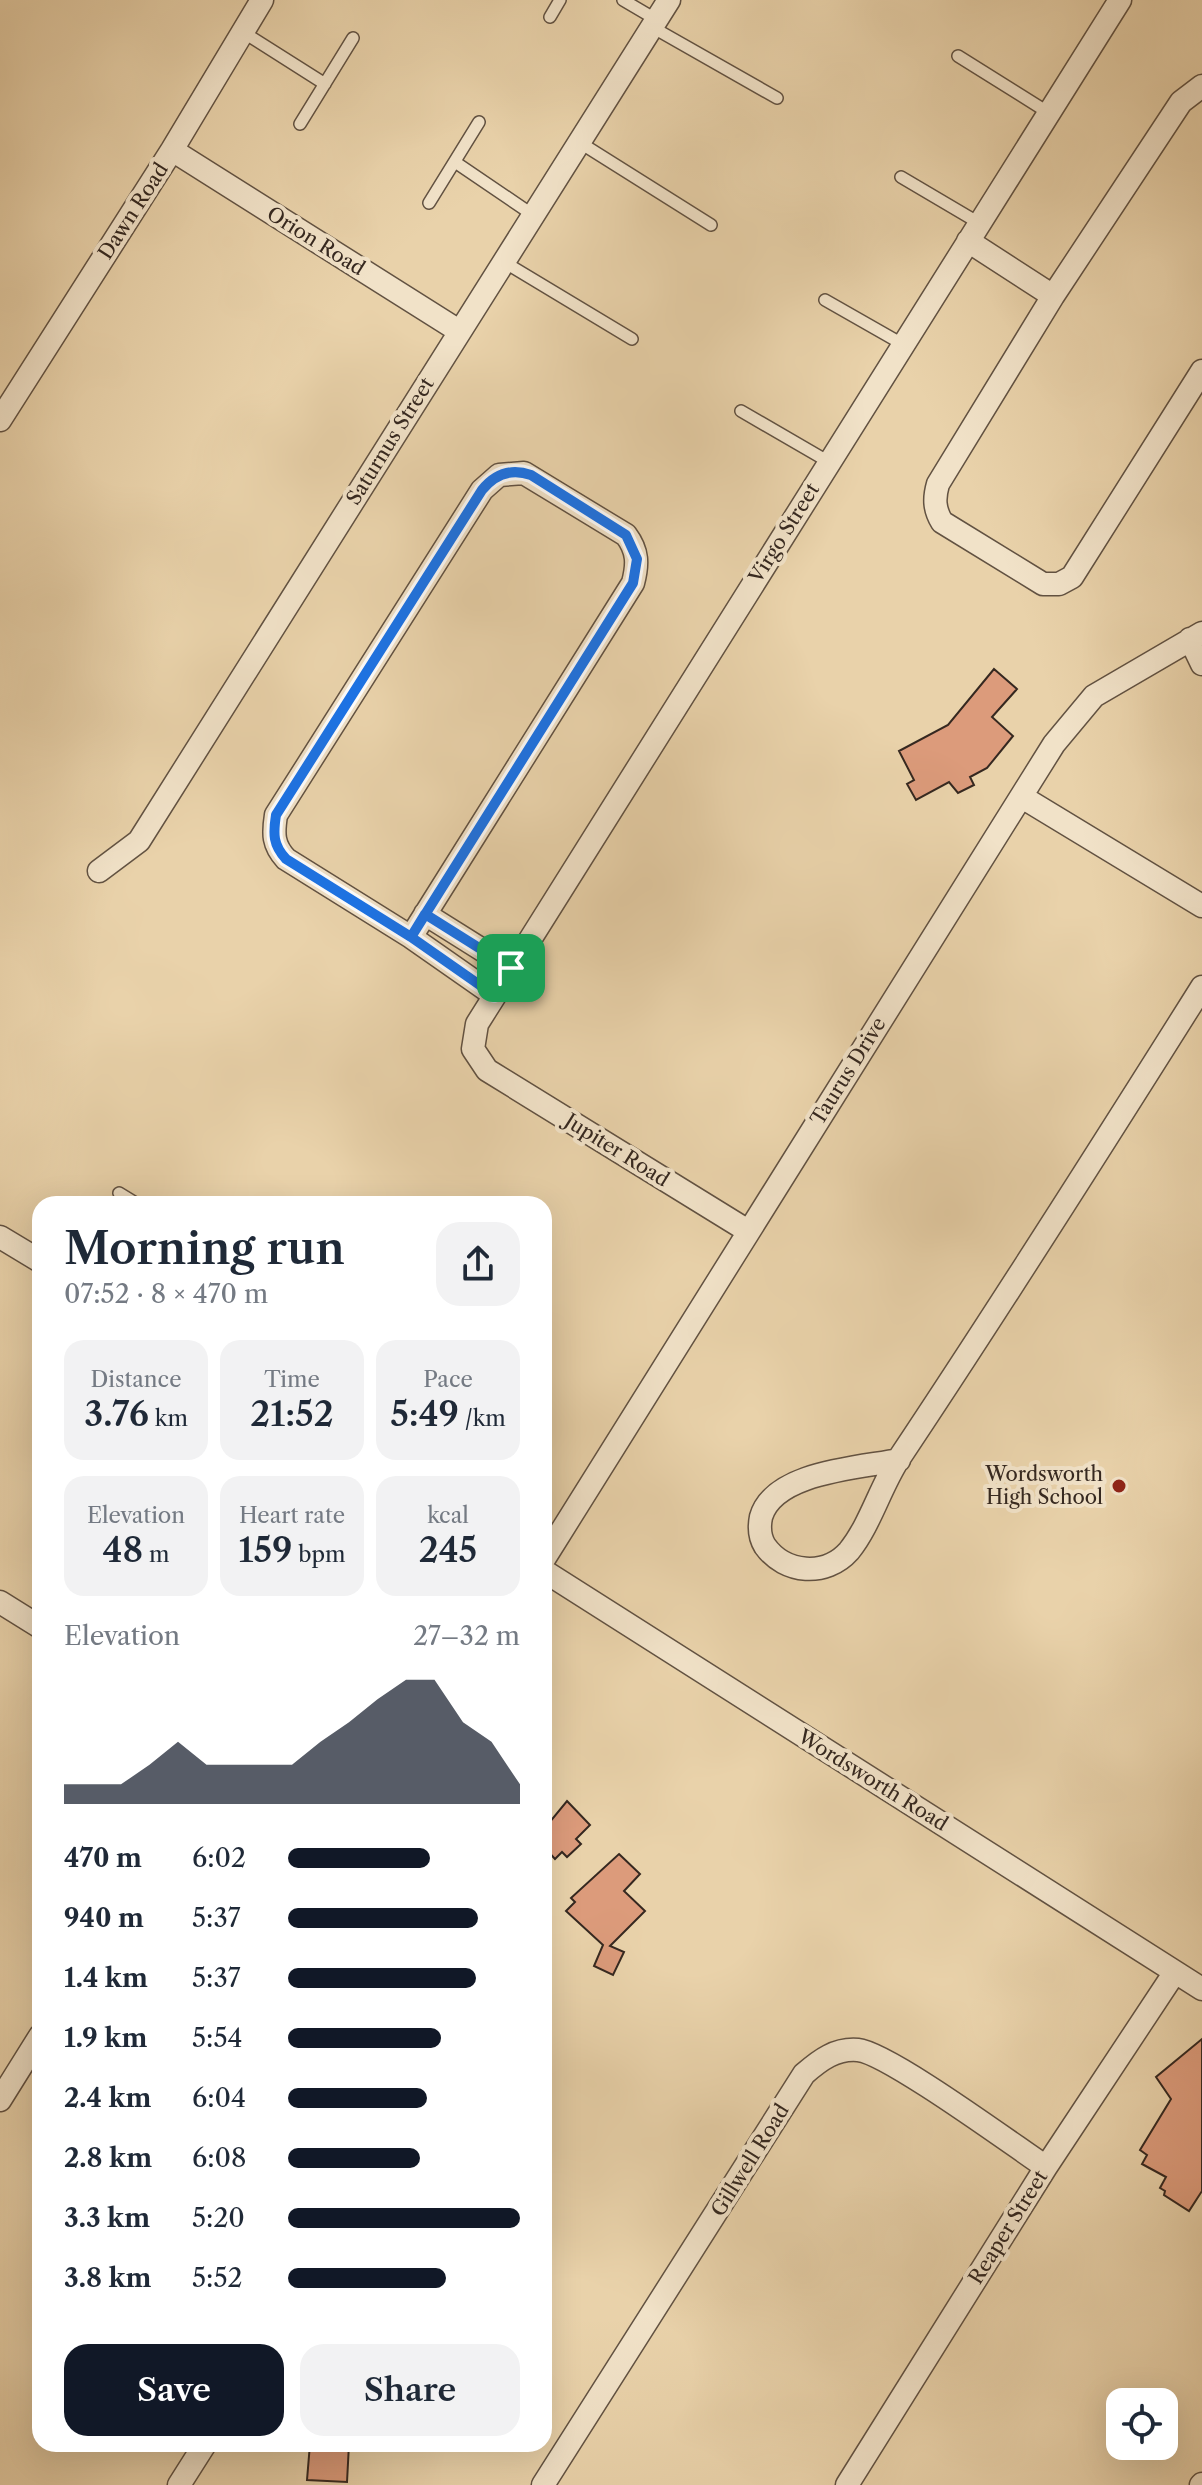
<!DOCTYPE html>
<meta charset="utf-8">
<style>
:root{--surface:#fff;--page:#f2f2f3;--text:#1f2937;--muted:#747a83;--accent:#111827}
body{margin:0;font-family:"Libre Caslon Text",serif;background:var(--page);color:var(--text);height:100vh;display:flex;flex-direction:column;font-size:30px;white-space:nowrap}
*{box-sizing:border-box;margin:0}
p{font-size:26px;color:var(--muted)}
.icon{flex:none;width:44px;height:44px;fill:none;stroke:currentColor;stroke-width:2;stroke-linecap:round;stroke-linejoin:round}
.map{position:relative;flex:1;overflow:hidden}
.panel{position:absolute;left:32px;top:1196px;width:520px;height:1256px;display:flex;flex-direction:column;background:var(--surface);border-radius:24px;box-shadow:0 8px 32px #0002}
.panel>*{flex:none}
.controls{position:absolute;left:1106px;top:2388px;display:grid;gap:16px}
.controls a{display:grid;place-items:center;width:72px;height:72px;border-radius:16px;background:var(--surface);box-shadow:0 8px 32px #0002;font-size:40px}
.pin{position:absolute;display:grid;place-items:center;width:68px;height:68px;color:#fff;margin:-34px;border-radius:16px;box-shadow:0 4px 12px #0006}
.round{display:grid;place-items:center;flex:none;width:84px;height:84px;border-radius:24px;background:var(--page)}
.overview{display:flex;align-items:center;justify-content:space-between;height:136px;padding:0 32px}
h1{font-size:44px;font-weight:600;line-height:60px}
.metrics{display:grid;grid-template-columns:repeat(3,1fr);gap:12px;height:136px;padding:8px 32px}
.metrics div{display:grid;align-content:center;border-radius:20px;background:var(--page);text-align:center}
.metrics b{font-size:34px;font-weight:600}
.metrics small{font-size:22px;font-weight:400}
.metrics p{font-size:22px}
.chart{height:224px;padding:16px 32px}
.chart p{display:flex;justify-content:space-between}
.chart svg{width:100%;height:144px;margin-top:8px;fill:var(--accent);opacity:.7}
.cta{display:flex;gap:16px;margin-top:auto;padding:16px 32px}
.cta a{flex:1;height:92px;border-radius:24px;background:var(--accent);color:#fff;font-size:32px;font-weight:600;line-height:92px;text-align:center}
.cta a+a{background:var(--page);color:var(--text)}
ul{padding:0 32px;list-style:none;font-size:26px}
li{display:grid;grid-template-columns:128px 96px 1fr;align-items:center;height:60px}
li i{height:20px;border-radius:10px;background:var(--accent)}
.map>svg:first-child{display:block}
.building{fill:#dc9b7b;stroke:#352820;stroke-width:2}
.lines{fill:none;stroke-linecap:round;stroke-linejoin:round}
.lane-casing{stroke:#625242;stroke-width:14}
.street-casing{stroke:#625242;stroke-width:25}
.lane{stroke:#f1e2c8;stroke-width:11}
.street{stroke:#f1e2c8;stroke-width:22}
.route-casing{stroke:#fff;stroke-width:16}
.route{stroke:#1a73e8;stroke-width:10}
.poi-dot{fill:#8f2418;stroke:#f1e2c8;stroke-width:3}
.labels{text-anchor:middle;stroke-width:8;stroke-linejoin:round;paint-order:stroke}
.street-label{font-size:20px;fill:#352820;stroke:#f1e2c8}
.poi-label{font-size:20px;fill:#352820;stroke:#f1e2c8;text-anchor:end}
</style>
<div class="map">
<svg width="1202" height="2485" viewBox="0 0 1202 2485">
<rect width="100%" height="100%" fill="#e9d2aa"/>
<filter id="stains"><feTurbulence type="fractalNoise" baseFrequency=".0025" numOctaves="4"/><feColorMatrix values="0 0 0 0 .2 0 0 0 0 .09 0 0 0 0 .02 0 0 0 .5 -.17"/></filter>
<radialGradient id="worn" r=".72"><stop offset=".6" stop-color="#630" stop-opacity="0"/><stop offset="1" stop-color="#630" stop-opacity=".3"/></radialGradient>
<path class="building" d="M994,669L1017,689L992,717L1013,736L987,768L970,777L974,785L958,793L949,782L916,800L907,784L914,780L899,751L948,725Z
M567,1801L590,1825L576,1839L581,1844L567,1857L562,1852L555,1859L544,1847V1829Z
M619,1854L640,1874L624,1891L645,1911L610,1946L624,1952L613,1975L594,1966L603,1945L566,1911L575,1902L571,1898Z
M1202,2039V2191L1189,2211L1164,2195L1165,2191L1160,2188L1166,2177L1142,2164L1147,2155L1140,2150L1171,2099L1156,2077Z
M310,2444H349L347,2482L307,2480Z"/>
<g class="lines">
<defs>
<path id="lane" d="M623,0L657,20
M550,17L560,0
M652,27L777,98
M243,32L325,84
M958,56L1049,113
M300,124L353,38
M579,142L711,225
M455,162L533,215
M901,177L979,223
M429,203L479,122
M504,262L632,339
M825,300L904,345
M741,411L829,462
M119,1193L137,1204"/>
<path id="street" d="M1202,86L1181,102L1053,296L938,484C934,498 934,509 942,522L1043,584H1059L1072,577L1202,371
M172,150L459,331
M968,241L1053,296
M0,420L172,150L262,0
M1190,639L1202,664
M1022,797L1202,906
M99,871L139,841L669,0
M425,914L511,968
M411,937L633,583C638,564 638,551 626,535L524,473L499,475L482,490L276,815C273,834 273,845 286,859L411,937L494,995
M748,1231L487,1070L473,1049L477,1024L1120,0
M0,1237L40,1261
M899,1460C858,1468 774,1472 761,1517C759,1527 760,1538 765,1546C785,1574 826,1577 849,1551C870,1525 880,1488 898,1460C1002,1304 1102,1146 1202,987
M544,1559L1054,744L1094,696L1202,633
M544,1571L1202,1989
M0,1602L40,1627
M0,2100L40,2036
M179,2485L205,2444
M543,2485L804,2074C820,2060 836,2048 858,2050C888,2053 1013,2145 1046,2167
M847,2485L1046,2167L1175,1972
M1201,2485L1202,2484"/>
</defs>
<use href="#lane" class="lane-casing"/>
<use href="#street" class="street-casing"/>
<use href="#lane" class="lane"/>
<use href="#street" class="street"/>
</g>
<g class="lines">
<defs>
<path id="route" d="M511,968L425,914L411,937L286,859C273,845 273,834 276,815L482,490C495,474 511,468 531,475L626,535L637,559L633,583L411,937L494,995L511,968"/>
</defs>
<use href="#route" class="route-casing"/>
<use href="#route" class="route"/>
</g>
<circle class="poi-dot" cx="1119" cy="1486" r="8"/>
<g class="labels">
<g class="street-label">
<text transform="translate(133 211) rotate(-57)" y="7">Dawn Road</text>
<text transform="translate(316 241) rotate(32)" y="7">Orion Road</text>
<text transform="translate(390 441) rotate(-58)" y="7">Saturnus Street</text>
<text transform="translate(784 533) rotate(-58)" y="7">Virgo Street</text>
<text transform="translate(848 1071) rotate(-58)" y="7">Taurus Drive</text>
<text transform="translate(617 1150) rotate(32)" y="7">Jupiter Road</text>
<text transform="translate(873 1780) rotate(32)" y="7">Wordsworth Road</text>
<text transform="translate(750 2160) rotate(-58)" y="7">Gillwell Road</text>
<text transform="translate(1008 2227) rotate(-58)" y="7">Reaper Street</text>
</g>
<g class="poi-label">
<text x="1103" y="1481">Wordsworth<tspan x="1103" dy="23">High School</tspan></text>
</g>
</g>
<rect width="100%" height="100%" filter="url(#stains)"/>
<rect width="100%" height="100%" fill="url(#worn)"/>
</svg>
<div class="controls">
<a><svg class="icon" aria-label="locate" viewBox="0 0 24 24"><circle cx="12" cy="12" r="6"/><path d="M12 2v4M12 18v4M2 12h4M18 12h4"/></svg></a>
</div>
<div class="pin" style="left:511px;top:968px;background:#1e9e55"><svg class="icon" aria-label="arrive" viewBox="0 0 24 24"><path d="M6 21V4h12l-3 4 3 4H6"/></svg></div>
<section class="panel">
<div class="overview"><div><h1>Morning run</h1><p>07:52 · 8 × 470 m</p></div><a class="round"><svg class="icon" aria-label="share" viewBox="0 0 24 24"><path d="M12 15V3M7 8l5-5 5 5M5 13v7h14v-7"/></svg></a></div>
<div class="metrics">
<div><p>Distance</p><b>3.76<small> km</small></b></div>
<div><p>Time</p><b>21:52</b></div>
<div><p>Pace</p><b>5:49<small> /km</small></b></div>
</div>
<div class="metrics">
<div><p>Elevation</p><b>48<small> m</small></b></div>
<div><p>Heart rate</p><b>159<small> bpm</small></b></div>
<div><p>kcal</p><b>245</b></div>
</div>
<div class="chart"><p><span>Elevation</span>27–32 m</p>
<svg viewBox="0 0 160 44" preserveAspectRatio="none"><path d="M0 44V38L10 38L20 38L30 32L40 25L50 32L60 32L70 32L80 32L90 25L100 19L110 12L120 6L130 6L140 19L150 25L160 38V44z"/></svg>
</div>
<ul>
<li><b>470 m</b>6:02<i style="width:61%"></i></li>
<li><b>940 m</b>5:37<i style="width:82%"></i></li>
<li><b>1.4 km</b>5:37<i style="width:81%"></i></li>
<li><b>1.9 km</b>5:54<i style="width:66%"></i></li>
<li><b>2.4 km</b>6:04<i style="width:60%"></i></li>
<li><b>2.8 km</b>6:08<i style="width:57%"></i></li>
<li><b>3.3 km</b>5:20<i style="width:100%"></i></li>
<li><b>3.8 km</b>5:52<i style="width:68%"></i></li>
</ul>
<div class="cta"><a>Save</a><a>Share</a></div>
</section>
</div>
